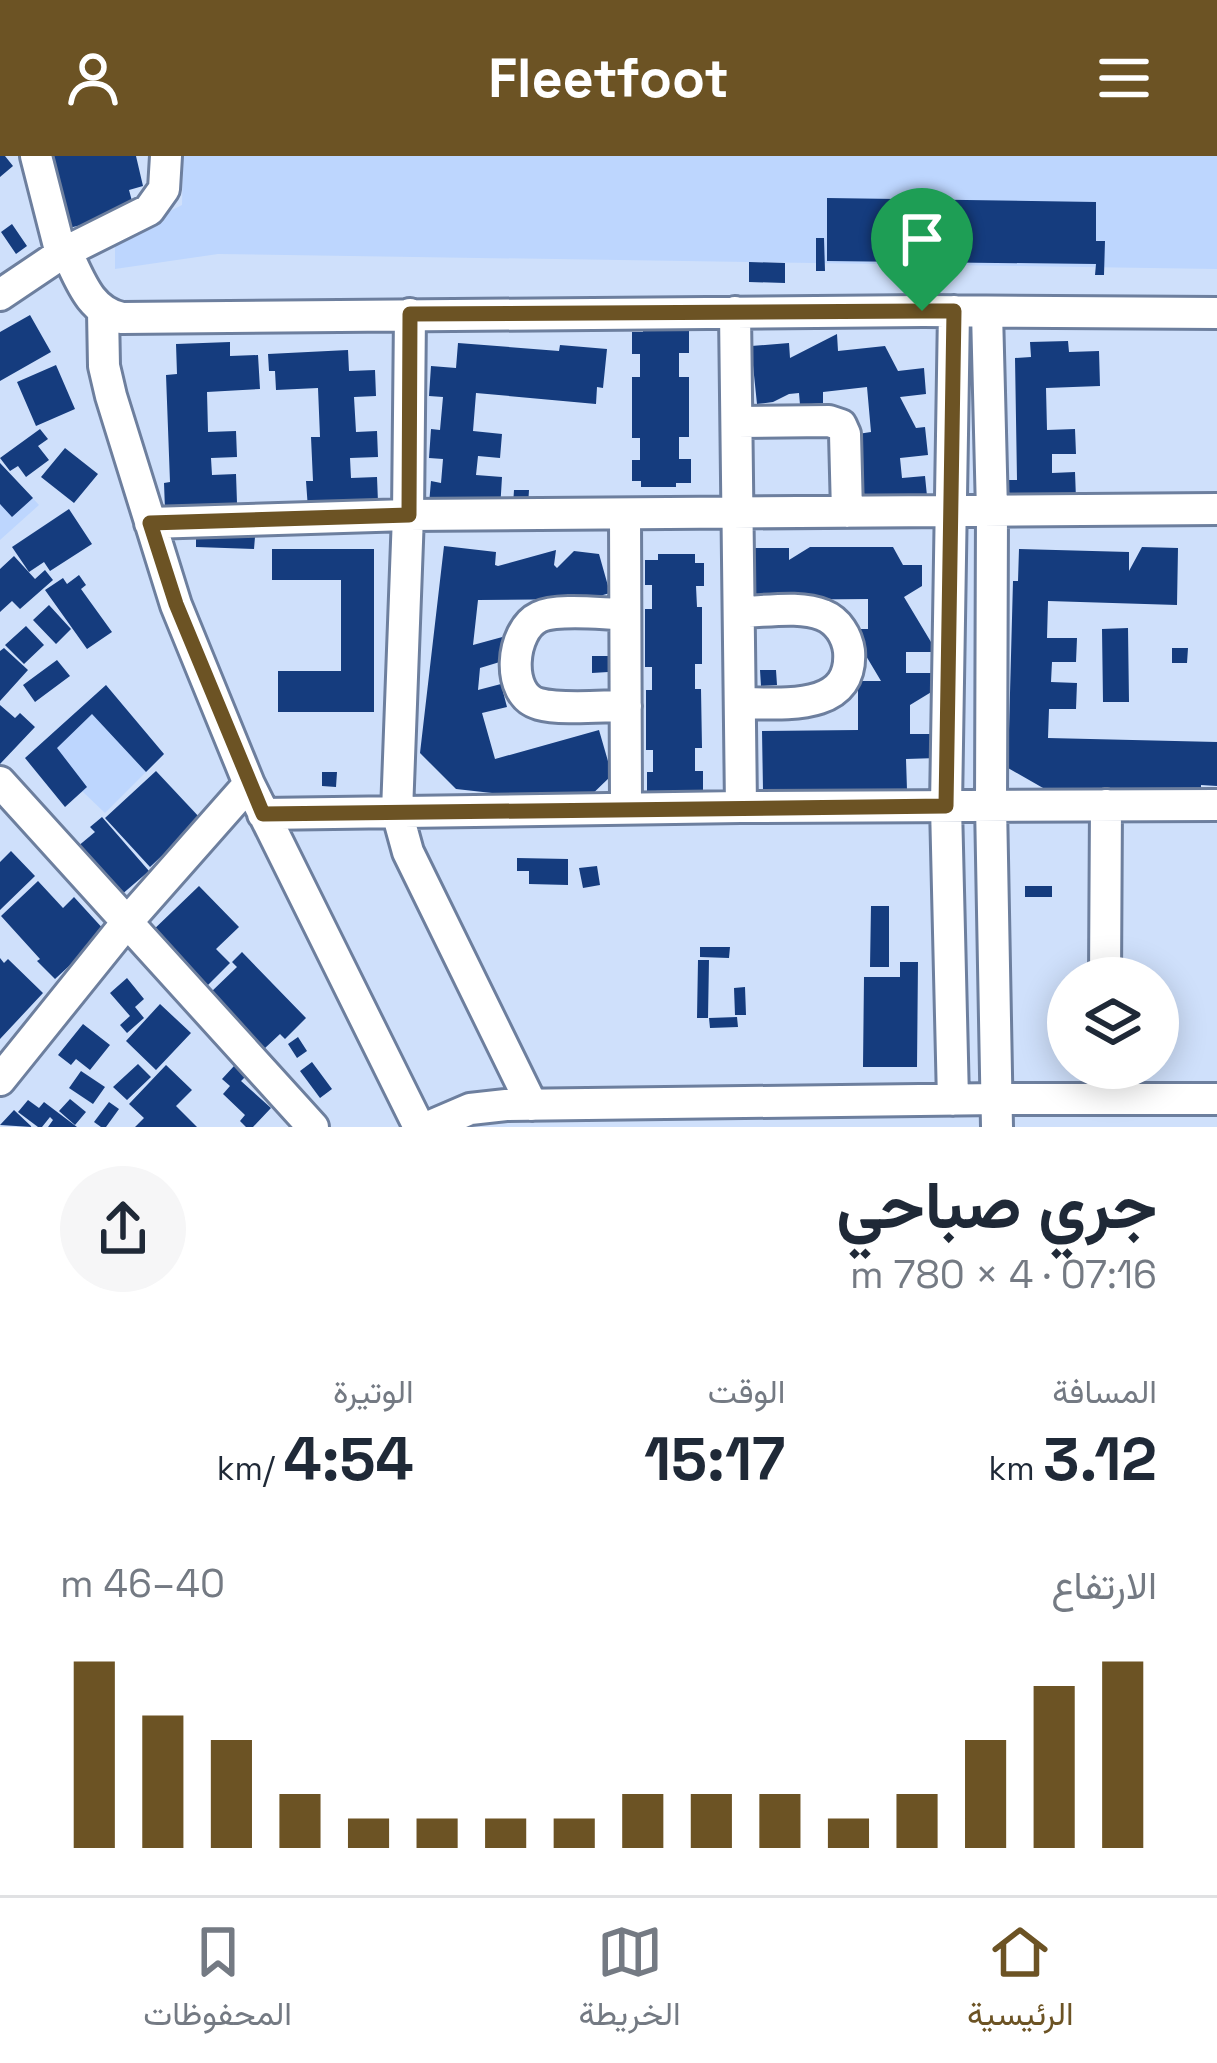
<!DOCTYPE html>
<html lang="ar">
<meta charset="utf-8">
<style>
:root{--surface:#fff;--page:#f6f6f7;--text:#1f2937;--muted:#747a83;--line:#e0e1e3;--accent:#6c5324}
body{margin:0;font-family:"Space Grotesk",Vazirmatn,sans-serif;background:var(--page);color:var(--text);direction:rtl;height:100vh;display:flex;flex-direction:column;font-size:45px;white-space:nowrap}
*{box-sizing:border-box;margin:0}
p{font-size:39px;color:var(--muted)}
.icon{flex:none;width:66px;height:66px;fill:none;stroke:currentColor;stroke-width:2;stroke-linecap:round;stroke-linejoin:round}
.map{position:relative;height:971px;overflow:hidden;direction:ltr}
.side{display:flex;flex-direction:column;background:var(--surface);flex:1}
.side>*{flex:none}
.tools{position:absolute;left:1047px;top:801px;display:grid;gap:24px}
.tools a{display:grid;place-items:center;width:132px;height:132px;border-radius:50%;background:var(--surface);box-shadow:0 6px 30px #0003;font-size:60px}
.pin{position:absolute;display:grid;place-items:center;width:102px;height:102px;color:#fff;margin:-123px -51px;border-radius:50% 50% 50% 0;rotate:-45deg;box-shadow:0 0 12px #0007}
.pin .icon{rotate:45deg}
.round{display:grid;place-items:center;flex:none;width:126px;height:126px;border-radius:63px;background:var(--page)}
.head{display:flex;align-items:center;justify-content:space-between;height:204px;padding:0 60px}
h1{font-size:66px;font-weight:700;line-height:90px}
.figures{display:grid;grid-template-columns:repeat(3,1fr);gap:18px;height:204px;padding:12px 60px}
.figures div{display:grid;align-content:center}
.figures b{font-size:60px;font-weight:700}
.figures small{font-size:33px;font-weight:400}
.figures p{font-size:33px}
.chart{height:336px;padding:24px 60px}
.chart p{display:flex;justify-content:space-between}
.chart svg{width:100%;height:216px;margin-top:12px;stroke:var(--accent);stroke-width:6}
header{display:flex;justify-content:space-between;align-items:center;height:156px;padding:0 60px;background:var(--accent);color:#fff;font-size:54px;font-weight:700}
.menu{display:flex;justify-content:space-around;align-items:center;height:168px;border-top:3px solid var(--line);background:var(--surface);font-size:33px;color:var(--muted)}
.menu a{display:grid;justify-items:center;gap:6px}
.menu .selected{color:var(--accent)}
.map>svg:first-child{display:block}
.built{fill:#bdd6fe}
.building{fill:#153c7e}
.lines{fill:none;stroke-linecap:round;stroke-linejoin:round}
.minor-casing{stroke:#6d7f9e;stroke-width:36}
.minor{stroke:#fff;stroke-width:30}
.route-casing{stroke:#fff;stroke-width:24}
.route{stroke:#6c5324;stroke-width:15}
</style>
<header><svg class="icon" aria-label="menu" viewBox="0 0 24 24"><path d="M4 6h16M4 12h16M4 18h16"/></svg>Fleetfoot<svg class="icon" aria-label="person" viewBox="0 0 24 24"><circle cx="12" cy="8" r="4"/><path d="M4 21q1-7 8-7t8 7"/></svg></header>
<div class="map">
<svg width="1217" height="971" viewBox="0 0 1217 971">
<rect width="100%" height="100%" fill="#cfe0fb"/>
<path class="built" d="M183,0H1217V113L218,98L115,113V83L182,49Z
M0,307L39,349L0,384Z
M106,529L164,598L105,657L82,635L25,602Z"/>
<path class="building" d="M0,0H5L13,10L0,21Z
M52,0H136L143,30L129,34L135,56L69,72Z
M827,42L1096,46V85H1105L1104,119H1095L1096,108L827,105Z
M12,68L27,90L16,98L1,76Z
M816,82H824L825,115H816Z
M749,106L785,107V127L749,126Z
M30,159L51,196L0,225V176Z
M643,167H674V174H689V197H679V221H689V281H679V303H691V327H676V331H641V325H632V304H640V282H632V221H640V198H632V176H643Z
M837,178L838,195L885,190L898,215L924,212L926,238L900,241L916,272L925,271L928,299L900,302L902,322L925,320L927,340L909,349L858,344L851,279L871,276L867,231L823,236V247L800,249L799,237L789,238L773,246L757,248L751,190L789,187L790,202Z
M1068,185L1069,196L1099,195L1100,230L1046,232L1047,274L1075,273L1076,298H1052V317L1075,316L1076,343L1003,345L1002,324H1017L1015,202L1031,201L1030,186Z
M230,186V200L258,199L260,233L207,236L208,276L236,275L237,301L211,302L212,319L236,318L237,347L209,348L210,352L165,354L164,327L170,326L166,219L177,218L176,188Z
M458,187L559,195L560,189L607,193L603,232L597,231L596,248L476,237L473,275L502,278L500,302L478,300L476,319L502,321L500,354L429,348L431,325L441,327L443,303L429,302L431,273L440,274L443,241L429,240L431,210L456,212Z
M348,194L349,215L375,214L376,240L354,241L356,276L377,275L378,301L350,302L351,322L377,321L378,346L308,353L306,325H313L311,281H320L318,232L276,234L275,215H269L268,198Z
M56,209L75,253L36,270L17,226Z
M40,273L48,283L38,290L49,304L26,321L18,310L10,315L0,302Z
M65,292L98,318L74,347L41,321Z
M0,307L33,342L12,361L0,348Z
M514,334H529L528,350L513,349Z
M69,353L92,388L50,415L44,406L29,416L12,391Z
M196,379L255,381L254,393L196,391Z
M444,390L496,396L495,409L498,410L556,394L554,409L557,412L574,395L599,398L610,437L589,443L478,444L473,489L506,480L503,505L480,512L478,534L501,528L507,551L482,557L495,603L599,574L612,619L583,647L456,633L420,597Z
M810,391H893L903,409H922V430L904,441L937,496H906V517H932L933,535L910,549V578H937V602L906,603L907,634H763L762,575L858,574V525H881L850,473H868V443L750,444V392H789V404Z
M1142,391L1178,392L1177,449L1048,445L1047,482H1077L1076,506H1052L1051,526L1077,527L1076,553H1049L1048,582L1217,586V630L1201,629V644L1057,640L1008,612L1013,425H1018L1019,393L1129,396V415Z
M272,393H374V556H278V515H341V424H272Z
M658,398H695V407H704V430H696L697,451H702V508H695V533H701L702,592H695V615H703V637L660,643V636H647V616H653V594H646V534H652V511H645V453H652V429H645V404H658Z
M14,400L35,423L45,414L53,424L20,453L12,445L0,456V413Z
M79,419L86,429L81,433L112,476L87,493L45,434L63,422L67,428Z
M49,449L71,473L56,488L33,464Z
M26,470L44,489L24,508L5,489Z
M1128,472L1129,546H1103L1102,473Z
M4,492L28,514L0,545V495Z
M1172,492H1188L1187,507H1172Z
M592,500H608V516L592,517Z
M57,504L70,520L35,546L23,529Z
M760,514H776L777,529L761,530Z
M106,529L164,598L146,616L92,558L57,592L87,631L65,651L25,602Z
M0,549L15,562L20,557L35,571L0,608Z
M156,615L201,663L150,711L105,662Z
M322,616H337L336,631L322,630Z
M102,661L149,715L120,740L77,691L95,676L90,671Z
M11,695L35,720L0,754V706Z
M517,702L568,703V729L529,728V715H517Z
M597,710L600,729L583,732L579,712Z
M38,725L63,752L74,741L106,776L55,823L37,805L40,803L1,760Z
M199,730L239,771L216,793L230,807L203,834L149,778Z
M1025,730H1052V741H1025Z
M871,750H889V811H870Z
M700,791H730L729,802L700,801Z
M242,796L306,862L285,883L280,878L264,893L210,837L237,811L232,806Z
M0,802L4,807L8,803L43,837L0,883Z
M698,804H709L708,862H697Z
M900,806H918L917,911H863L864,821H900Z
M127,822L144,843L135,851L144,862L127,877L120,869L130,860L110,837Z
M745,831L746,859H735L734,832Z
M160,848L191,877L156,914L126,885Z
M737,861L738,871L710,872L709,862Z
M83,868L110,889L90,914L76,903L71,909L58,899Z
M298,881L307,895L297,902L288,888Z
M312,906L332,933L320,942L300,915Z
M138,908L151,921L127,944L113,931Z
M166,909L192,934L176,950L197,971H135L144,962L129,948Z
M234,910L246,920L241,925L271,952L253,971H246L240,965L245,959L223,938L230,930L222,923Z
M1096,912H1120V925H1096Z
M81,915L105,931L93,948L69,932Z
M70,943L86,956L75,969L59,955Z
M28,944L39,952L44,946L77,971H48L53,964L50,961L42,971H38L18,956Z
M109,946L119,953L106,971H101L94,966Z
M14,954L32,971L0,969Z"/>
<g class="lines">
<defs>
<path id="minor" d="M36,0L61,98
M66,95C80,123 89,155 122,162L923,155L1217,157
M0,139L61,98L149,54L164,33L166,0
M103,156L104,210L111,240L176,449L249,628L419,971
M735,156L741,651
M987,156L992,355L991,648L997,971
M410,158L408,359L397,656L408,696L532,949
M737,266L829,265L841,269L845,278L847,356
M625,358L626,652
M150,367L408,359L1217,353
M739,456C764,456 800,449 823,459C838,465 847,480 849,495C854,557 780,547 740,547
M625,458C603,458 558,452 539,461C511,474 505,539 539,548C560,554 603,550 626,550
M0,626L313,971
M263,658L741,651L1217,649
M1105,822L1106,649
M0,924L128,765L249,628
M953,944L946,650L954,155
M428,971L470,953L506,949L998,943H1217"/>
</defs>
<use href="#minor" class="minor-casing"/>
<use href="#minor" class="minor"/>
</g>
<g class="lines">
<defs>
<path id="route" d="M922,155H954L946,650L263,658L176,448L150,367L409,359L410,158Z"/>
</defs>
<use href="#route" class="route-casing"/>
<use href="#route" class="route"/>
</g>
</svg>
<div class="tools">
<a><svg class="icon" aria-label="layers" viewBox="0 0 24 24"><path d="M12 4l9 5-9 5-9-5zM3 14l9 5 9-5"/></svg></a>
</div>
<div class="pin" style="left:922px;top:155px;background:#1e9e55"><svg class="icon" aria-label="arrive" viewBox="0 0 24 24"><path d="M6 21V4h12l-3 4 3 4H6"/></svg></div>
</div>
<section class="side">
<div class="head"><div><h1>جري صباحي</h1><p>07:16 · 4 × 780 m</p></div><a class="round"><svg class="icon" aria-label="share" viewBox="0 0 24 24"><path d="M12 15V3M7 8l5-5 5 5M5 13v7h14v-7"/></svg></a></div>
<div class="figures">
<div><p>المسافة</p><b>3.12<small> km</small></b></div>
<div><p>الوقت</p><b>15:17</b></div>
<div><p>الوتيرة</p><b>4:54<small> /km</small></b></div>
</div>
<div class="chart"><p><span>الارتفاع</span>40–46 m</p>
<svg viewBox="0 0 160 44" preserveAspectRatio="none"><path d="M5 44V6M15 44V17M25 44V22M35 44V33M45 44V38M55 44V38M65 44V38M75 44V38M85 44V33M95 44V33M105 44V33M115 44V38M125 44V33M135 44V22M145 44V11M155 44V6"/></svg>
</div>
</section>
<nav class="menu">
<a class="selected"><svg class="icon" aria-label="home" viewBox="0 0 24 24"><path d="M3 11l9-7 9 7M6 9v11h12V9"/></svg>الرئيسية</a>
<a><svg class="icon" aria-label="map" viewBox="0 0 24 24"><path d="M3 6l6-2 6 2 6-2v14l-6 2-6-2-6 2zM9 4v14M15 6v14"/></svg>الخريطة</a>
<a><svg class="icon" aria-label="saved" viewBox="0 0 24 24"><path d="M7 4h10v16l-5-4-5 4z"/></svg>المحفوظات</a>
</nav>
